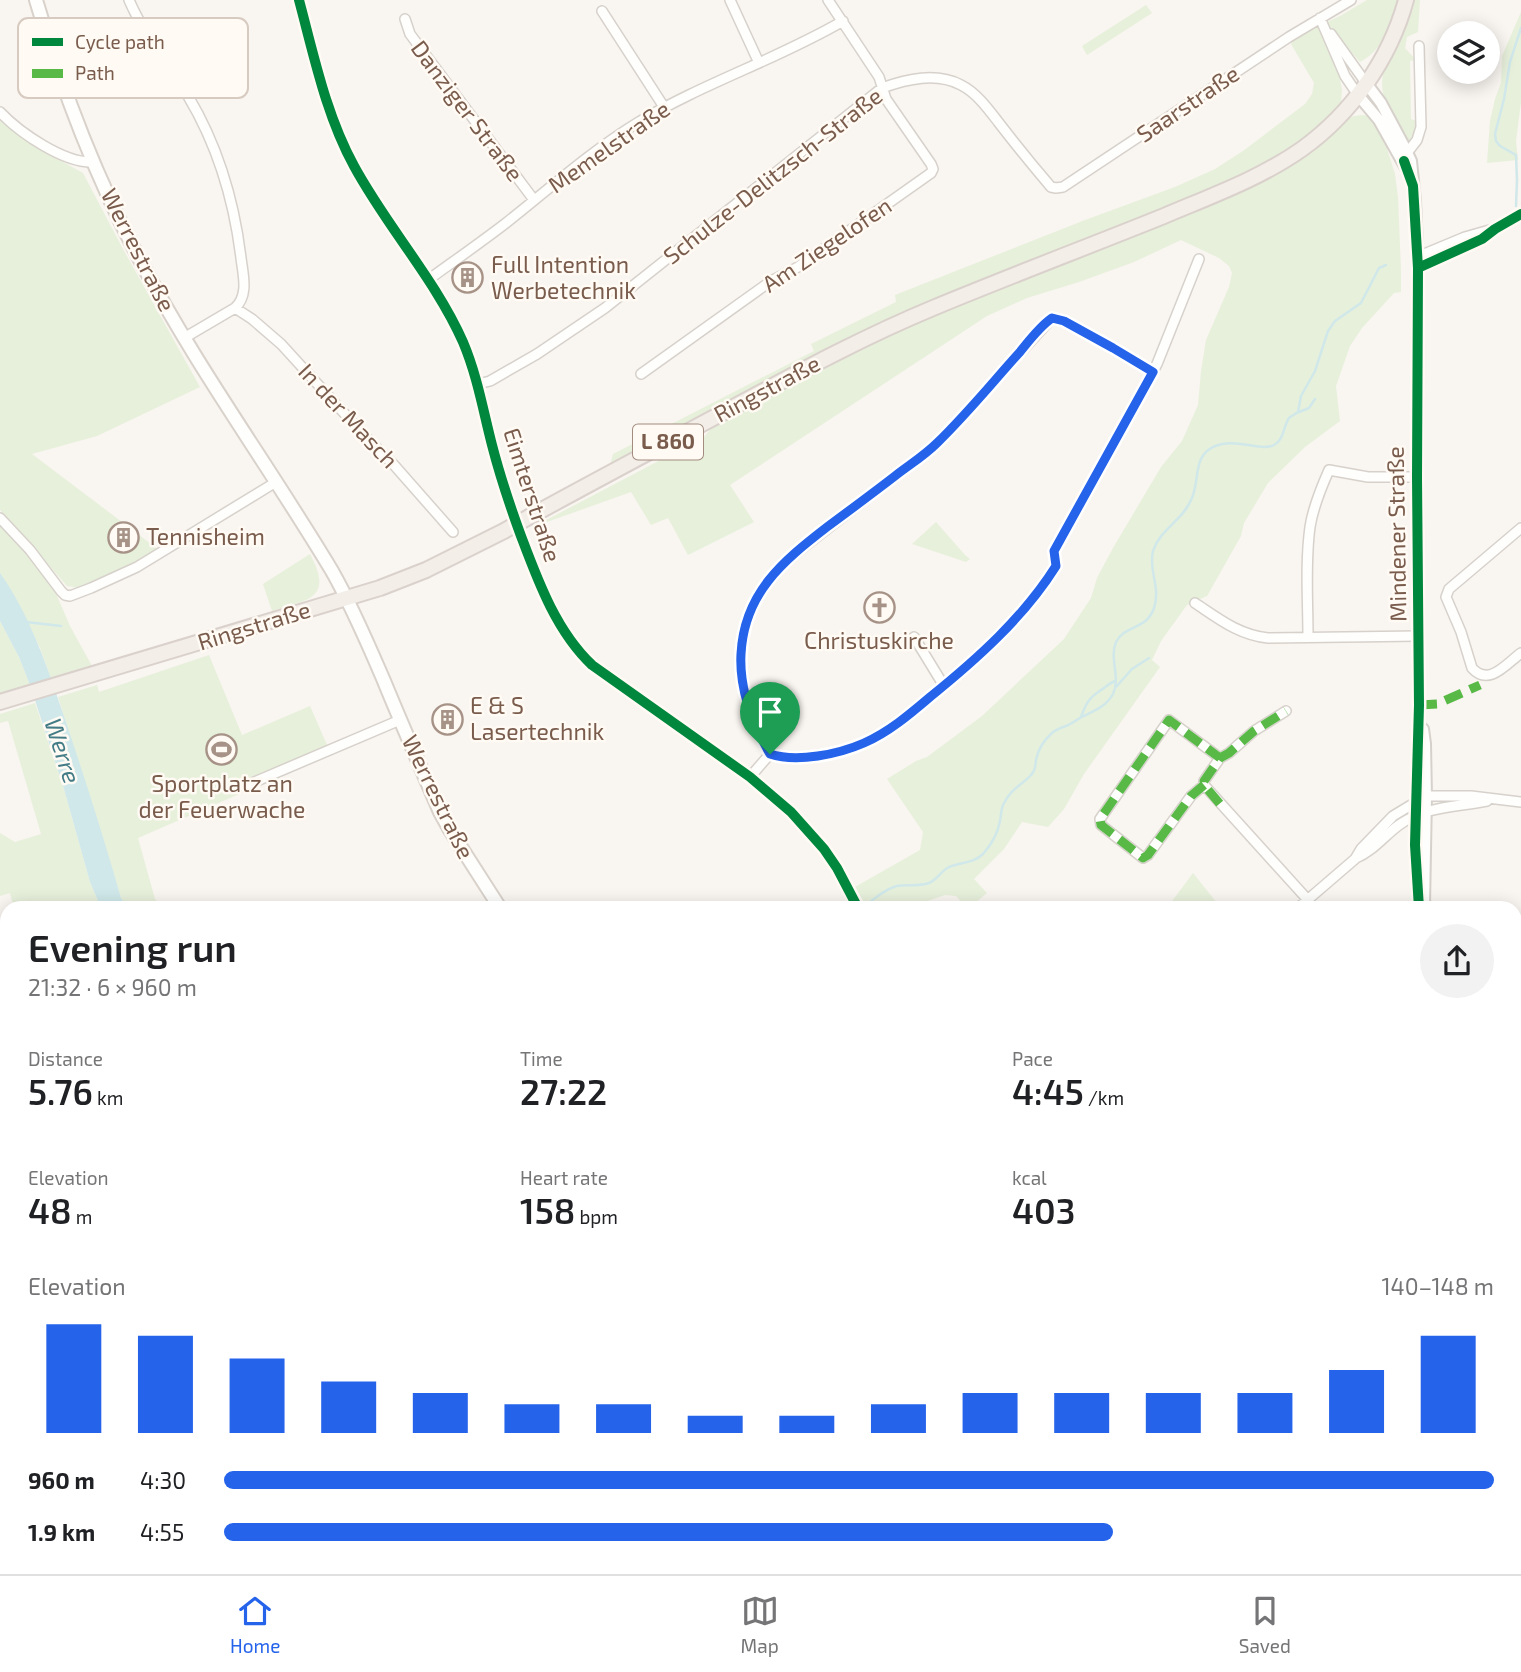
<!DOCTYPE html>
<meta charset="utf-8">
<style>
:root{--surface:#fff;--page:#f2f2f2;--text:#202124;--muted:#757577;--line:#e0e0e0;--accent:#2563eb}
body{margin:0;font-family:"Exo 2",sans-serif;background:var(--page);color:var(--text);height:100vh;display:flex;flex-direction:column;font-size:26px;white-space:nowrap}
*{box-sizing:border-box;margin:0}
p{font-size:23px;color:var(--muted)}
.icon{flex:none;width:38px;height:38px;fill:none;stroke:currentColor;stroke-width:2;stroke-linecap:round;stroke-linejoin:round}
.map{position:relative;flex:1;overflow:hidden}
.sheet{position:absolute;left:0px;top:901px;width:1522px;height:674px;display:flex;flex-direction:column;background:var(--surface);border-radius:21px 21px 0 0;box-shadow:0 4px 18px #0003}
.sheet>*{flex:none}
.buttons{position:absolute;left:1437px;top:21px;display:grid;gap:14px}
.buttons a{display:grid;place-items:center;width:63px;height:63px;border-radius:50%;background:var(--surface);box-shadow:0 4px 18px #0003;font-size:35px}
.pin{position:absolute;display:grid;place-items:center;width:60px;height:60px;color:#fff;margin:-72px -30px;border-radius:50% 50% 50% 0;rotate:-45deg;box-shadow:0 0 7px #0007}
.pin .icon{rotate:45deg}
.round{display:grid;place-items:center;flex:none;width:74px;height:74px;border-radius:37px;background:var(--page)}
.summary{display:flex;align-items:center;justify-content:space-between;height:119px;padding:0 28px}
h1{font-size:38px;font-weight:600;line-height:52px}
.stats{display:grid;grid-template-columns:repeat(3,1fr);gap:10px;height:119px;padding:7px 28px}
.stats div{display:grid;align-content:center}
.stats b{font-size:35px;font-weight:600}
.stats small{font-size:19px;font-weight:400}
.stats p{font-size:19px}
.chart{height:196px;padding:14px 28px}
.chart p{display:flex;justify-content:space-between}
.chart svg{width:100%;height:126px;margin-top:7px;stroke:var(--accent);stroke-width:6}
ul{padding:0 28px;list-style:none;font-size:23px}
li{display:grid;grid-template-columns:112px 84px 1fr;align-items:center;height:52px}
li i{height:18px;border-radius:9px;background:var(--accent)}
.tab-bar{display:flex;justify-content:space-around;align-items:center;height:98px;border-top:2px solid var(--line);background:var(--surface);font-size:19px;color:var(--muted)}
.tab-bar a{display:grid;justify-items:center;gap:4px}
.tab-bar .on{color:var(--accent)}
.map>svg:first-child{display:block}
.green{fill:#e7f0db}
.water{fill:#d0e8ea}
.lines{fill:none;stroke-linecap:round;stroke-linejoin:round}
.stream{stroke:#d0e8ea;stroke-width:2.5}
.minor-casing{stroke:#d7d1cb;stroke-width:12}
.tertiary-casing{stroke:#d7d1cb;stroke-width:14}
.secondary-casing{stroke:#d9d2cb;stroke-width:16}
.primary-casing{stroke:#dad1cc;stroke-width:18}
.minor{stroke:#fefefd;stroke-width:9}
.tertiary{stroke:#fefefd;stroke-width:10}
.secondary{stroke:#fefefd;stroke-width:12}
.primary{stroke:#f3eee8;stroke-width:14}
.rail{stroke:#e6e3e7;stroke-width:2.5;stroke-dasharray:10 7;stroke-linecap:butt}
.primary-bridge-casing{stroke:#dad1cc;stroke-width:18;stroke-linecap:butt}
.primary-bridge{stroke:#f3eee8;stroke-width:14}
.quiet{stroke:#58b947;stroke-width:9;stroke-dasharray:18 9;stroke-linecap:butt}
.cycleway-casing{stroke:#fffaf3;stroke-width:15}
.cycleway{stroke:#00873e;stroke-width:10}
.route-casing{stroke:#fff;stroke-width:14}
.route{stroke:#2563eb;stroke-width:9}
.labels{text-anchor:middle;stroke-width:5;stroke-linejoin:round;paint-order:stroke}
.shield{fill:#fffaf3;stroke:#a28b7f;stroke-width:2}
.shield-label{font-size:21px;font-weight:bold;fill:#7a5c4d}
.street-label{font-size:23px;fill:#7a5c4d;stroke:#fffaf3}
.poi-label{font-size:23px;fill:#7a5c4d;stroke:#fffaf3;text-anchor:start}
.water-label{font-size:24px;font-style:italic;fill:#437c86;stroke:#fffaf3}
.key{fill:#fffaf3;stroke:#d7cbc1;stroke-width:2}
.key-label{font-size:19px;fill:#7a5c4d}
</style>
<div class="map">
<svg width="1521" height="1574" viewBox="0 0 1521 1574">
<rect width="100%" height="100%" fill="#f9f5f0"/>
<path class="green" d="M1367,0H1397C1392,25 1383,50 1360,62L1353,54L1336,66L1339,73L1342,90L1341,102L1324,121L1305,137L1272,158L1225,182L1078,244L896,315L610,465L613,454L814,351L811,344L896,302L895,295L1085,220L1175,187L1215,169L1243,151L1305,104L1312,94L1314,83L1291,44L1293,40L1305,32L1340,16Z
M1415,0H1420L1418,32L1407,37L1405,48L1416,60L1410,61L1411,119L1417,121V130L1413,140L1407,143C1395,120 1376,97 1384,70L1409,14L1412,12Z
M1146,5L1152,13L1087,55L1082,46Z
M1521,12V102L1516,141L1518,160L1487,163L1490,121L1495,99L1501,83L1502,56Z
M1362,115L1370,116L1376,121L1383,136L1395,174L1398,197L1401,270V292L1394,293L1362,328L1350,346L1336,386L1340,421L1305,447L1268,483L1244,523L1241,536L1207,596L1187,605L1161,641L1152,660L1160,667L1084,774L1064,809L1048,827L1022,822L1004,849L974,879L987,893L969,908H967L956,896L945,895L907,908H867L855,887L920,850L923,832L887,779L916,761L927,757L982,716L1064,639L1091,598L1097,578L1113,548L1161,467L1182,441L1198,405L1201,371L1206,340L1229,287L1232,273L1229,266L1219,258L1181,240L1134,262L1079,282L1027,298L987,316L730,485L754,522L688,555L668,518L651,525L631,492L533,527L704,437L714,425L834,361L913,322L1192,211L1241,191L1290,167L1313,152L1350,118L1354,116Z
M0,120L4,124L36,147L83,173L123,249L200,387L97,436L32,454L159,550L134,564L79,588L67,586L0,510Z
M0,520L51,582L70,626L92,666L51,679L40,648L24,615L0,573Z
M936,522L965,555L970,559L966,562L912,544Z
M310,554C334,599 308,600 272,611L263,584Z
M0,621L19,657L30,685L0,694Z
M209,655L242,735L310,706L331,754L138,838L155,899L164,908H128L121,898L58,697L97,685L99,692Z
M35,703L64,789L90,882L101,908H14L10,893L0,896V833L15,842L41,834L8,721L0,723V714Z
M1193,873L1217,903L1212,908H1167Z"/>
<path class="water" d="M0,573C31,617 48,669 65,719C85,779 104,838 121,898L128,908H101L90,882L64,789L30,685L19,657L0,621Z"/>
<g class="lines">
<path class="stream" d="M1516,206L1517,180L1516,155L1500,146L1496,141L1495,134L1504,99L1510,62L1521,28
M1299,412L1309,408L1315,399
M26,622L61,626
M1116,687L1132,669L1149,658
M1081,717C1086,703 1089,698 1101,690C1106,687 1109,683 1115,681
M870,902C878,896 887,888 897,886C907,884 918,887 929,883C937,880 941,871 949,867C961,862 974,863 983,854C991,845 998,832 1000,821C1001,816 1001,810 1003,805C1011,788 1021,786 1031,775C1036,770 1035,766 1036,760C1038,750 1044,740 1052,733C1056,729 1061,728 1066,726C1071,724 1075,721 1080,718C1093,711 1105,708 1113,694C1121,678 1109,659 1116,642C1124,625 1147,630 1154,608C1161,587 1148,570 1153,551C1160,529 1183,520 1191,500C1199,485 1194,462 1207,451C1229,433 1260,453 1274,445C1284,440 1283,427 1289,418C1290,417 1297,413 1298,412L1301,396L1315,371L1328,331L1335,321L1361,303L1379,268L1386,265"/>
<defs>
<path id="minor" d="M129,0C144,35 168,64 188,96C218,146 234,200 241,258C243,275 249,295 235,308L184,338
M299,0C314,56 326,115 354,166C387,227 435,279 463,342C477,375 483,410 492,445C500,476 510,506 521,536C538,581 556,631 592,665L750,777L791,812L824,849L837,868L858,908
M730,0L759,63
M602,11L664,107
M1320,18L1345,76L1358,95
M405,19L410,34L534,200
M1331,34L1366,83
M0,112C20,133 65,164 94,162
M1407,153L1417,140L1421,127L1419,46
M1417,257L1465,237L1493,229
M1418,268L1482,239L1495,229L1521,214
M428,280C454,261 480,243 506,223C549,189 590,152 637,123C703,83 776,60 843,21
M235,308L252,319L281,344L365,436L394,465L453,532
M641,374L771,281L798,267L931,173L933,169L931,164L886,99L879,77L828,0
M478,384L490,381L537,354L605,308L882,88C907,79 936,72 961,85C977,93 989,110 999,123C1016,145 1033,166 1051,187L1056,188L1063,187L1289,37L1351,0
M0,518L30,550L61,591L65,595L70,596L91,588L137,567L276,482
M1521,528L1449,589L1446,597L1461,632L1472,668C1489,687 1506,664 1521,653
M1195,603C1219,619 1239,635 1268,638L1419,636
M914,637L944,686
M1308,637C1308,601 1305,563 1310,527C1313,507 1321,488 1329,470L1368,477H1417
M770,754C797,763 839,754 864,743C889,732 910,714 930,697C976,659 1024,617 1056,567L1054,551L1157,364L1199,259
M770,754C729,687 729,622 783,563L937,444L1052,318C1063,319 1073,326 1083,331C1107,344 1130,358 1153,372
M1220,758L1229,753L1254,731L1286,711
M750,777L770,754
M1204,785L1191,796L1148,855L1143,858L1101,825L1100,819L1169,720L1220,758L1204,781V785L1308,900
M245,786L400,720
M1356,858C1373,851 1384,836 1399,825C1425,806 1457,807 1487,801
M1298,908L1355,859L1361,849L1393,816L1426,796H1471L1521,802
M1516,1223L1521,1221
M1287,1568L1293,1574
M701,1574L702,1568
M919,1574L930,1568"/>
<path id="tertiary" d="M1366,83L1381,103L1404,146L1411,161L1415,201L1418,268L1417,477L1419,705L1415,845L1419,908
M1358,95L1379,120L1406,168
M1423,729L1425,744L1426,796L1424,905
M0,1237L7,1242
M339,1568L340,1574
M1428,1568L1429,1574"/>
<path id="secondary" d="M36,0C62,89 96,178 140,260C197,368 269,466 332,571C352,606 368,644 384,681C402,725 421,768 440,812L450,830L500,908
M948,1568L951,1574"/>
<path id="primary" d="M529,517C600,478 672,440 743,402C806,368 868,335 933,308C1010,276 1087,247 1164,216C1211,196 1261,178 1302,149C1352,113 1390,59 1406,0
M0,702L380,588L426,570L504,531"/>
</defs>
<use href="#minor" class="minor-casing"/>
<use href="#tertiary" class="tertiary-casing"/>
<use href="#secondary" class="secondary-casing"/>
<use href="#primary" class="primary-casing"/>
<use href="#minor" class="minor"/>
<use href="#tertiary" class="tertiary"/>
<use href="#secondary" class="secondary"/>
<use href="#primary" class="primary"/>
<path class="rail" d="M0,1363L7,1376
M0,1388L7,1401
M0,1413L7,1426
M80,1568L83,1574
M100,1568L103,1574"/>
<defs>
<path id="primary-bridge" d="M504,531L529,517"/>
</defs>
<use href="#primary-bridge" class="primary-bridge-casing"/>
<use href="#primary-bridge" class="primary-bridge"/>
<path class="quiet" d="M1419,705L1437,704L1480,685
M1220,758L1229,753L1254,731L1286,711
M1204,785L1191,796L1148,855L1143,858L1101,825L1100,819L1169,720L1220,758L1204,781V785L1220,804
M1516,1564L1521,1562
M1487,1574L1503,1568"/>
<defs>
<path id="cycleway" d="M299,0C314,56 326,115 354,166C387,227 435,279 463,342C477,375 483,410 492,445C500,476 510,506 521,536C538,581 556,631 592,665L750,777L791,812L824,849L837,868L858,908
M1404,161L1413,186L1418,268L1417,477L1419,705L1415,845L1419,908
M1418,268L1482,239L1495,229L1521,214"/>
</defs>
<use href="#cycleway" class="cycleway-casing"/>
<use href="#cycleway" class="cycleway"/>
</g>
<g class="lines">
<defs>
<path id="route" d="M1052,318L1064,321L1113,348L1153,372L1054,551L1056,566C1024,617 977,659 930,697C910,714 889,732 864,743C839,754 797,763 770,754C752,723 739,690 741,654C744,593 783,561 827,527C850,510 873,493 895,476C909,465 924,456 937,443C966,415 992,383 1019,353C1029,341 1039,327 1052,318Z"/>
</defs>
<use href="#route" class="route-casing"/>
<use href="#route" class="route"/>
</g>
<defs>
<symbol id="building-ring" viewBox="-11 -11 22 22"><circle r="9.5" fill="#fffaf3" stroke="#a69286" stroke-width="1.5"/><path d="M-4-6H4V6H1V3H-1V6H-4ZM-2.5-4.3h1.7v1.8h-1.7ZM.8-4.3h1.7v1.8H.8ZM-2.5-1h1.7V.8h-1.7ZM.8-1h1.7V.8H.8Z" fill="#a69286"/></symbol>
<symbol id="church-ring" viewBox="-11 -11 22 22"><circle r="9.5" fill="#fffaf3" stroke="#a69286" stroke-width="1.5"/><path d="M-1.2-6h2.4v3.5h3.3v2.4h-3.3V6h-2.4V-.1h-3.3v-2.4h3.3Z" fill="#a69286"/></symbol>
<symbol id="stadium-ring" viewBox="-11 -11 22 22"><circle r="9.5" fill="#fffaf3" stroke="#a69286" stroke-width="1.5"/><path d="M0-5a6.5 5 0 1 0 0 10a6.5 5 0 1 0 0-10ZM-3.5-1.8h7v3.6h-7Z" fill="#a69286"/></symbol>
</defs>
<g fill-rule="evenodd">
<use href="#building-ring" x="450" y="260" width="35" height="35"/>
<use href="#building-ring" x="106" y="520" width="35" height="35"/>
<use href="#church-ring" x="862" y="590" width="35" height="35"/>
<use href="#building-ring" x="430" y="702" width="35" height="35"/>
<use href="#stadium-ring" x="204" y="732" width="35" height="35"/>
</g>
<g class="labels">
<rect class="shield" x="633" y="424.5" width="70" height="35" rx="5"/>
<g class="shield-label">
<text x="668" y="449">L 860</text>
</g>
<g class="street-label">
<text transform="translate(1188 104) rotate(-34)" y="8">Saarstraße</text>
<text transform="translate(467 111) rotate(53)" y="8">Danziger Straße</text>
<text transform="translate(609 147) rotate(-35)" y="8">Memelstraße</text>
<text transform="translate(773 176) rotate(-38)" y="8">Schulze-Delitzsch-Straße</text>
<text transform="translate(827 245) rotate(-34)" y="8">Am Ziegelofen</text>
<text transform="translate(138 250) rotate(63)" y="8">Werrestraße</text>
<text transform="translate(767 389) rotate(-28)" y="8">Ringstraße</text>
<text transform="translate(348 416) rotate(47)" y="8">In der Masch</text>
<text transform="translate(532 495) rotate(72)" y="8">Eimterstraße</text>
<text transform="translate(1397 534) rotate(-91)" y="8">Mindener Straße</text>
<text transform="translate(254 626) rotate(-17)" y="8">Ringstraße</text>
<text transform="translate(438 797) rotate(64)" y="8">Werrestraße</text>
</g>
<g class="poi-label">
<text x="491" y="273">Full Intention<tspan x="491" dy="26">Werbetechnik</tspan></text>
<text x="146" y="545">Tennisheim</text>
<text x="879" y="649" text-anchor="middle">Christuskirche</text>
<text x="470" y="714">E &amp; S<tspan x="470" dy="26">Lasertechnik</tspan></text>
<text x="222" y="792" text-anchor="middle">Sportplatz an<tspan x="222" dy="26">der Feuerwache</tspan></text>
</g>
<g class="water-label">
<text transform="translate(62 751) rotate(72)" y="8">Werre</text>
</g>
</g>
<rect x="18" y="18" width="230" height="80" rx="10" class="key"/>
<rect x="32" y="38" width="31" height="8" fill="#00873e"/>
<rect x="32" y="69" width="31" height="9" fill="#58b947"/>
<g class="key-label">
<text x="75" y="49">Cycle path</text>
<text x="75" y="80">Path</text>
</g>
</svg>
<div class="buttons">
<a><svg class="icon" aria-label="layers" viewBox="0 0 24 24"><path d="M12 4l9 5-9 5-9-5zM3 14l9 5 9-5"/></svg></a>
</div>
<div class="pin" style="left:770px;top:754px;background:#1e9e55"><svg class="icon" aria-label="arrive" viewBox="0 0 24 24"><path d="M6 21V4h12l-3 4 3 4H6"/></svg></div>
<section class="sheet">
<div class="summary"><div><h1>Evening run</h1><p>21:32 · 6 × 960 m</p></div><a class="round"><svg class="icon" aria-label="share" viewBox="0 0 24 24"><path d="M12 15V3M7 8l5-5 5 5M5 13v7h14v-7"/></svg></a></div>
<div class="stats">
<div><p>Distance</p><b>5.76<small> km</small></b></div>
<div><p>Time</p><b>27:22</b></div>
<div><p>Pace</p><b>4:45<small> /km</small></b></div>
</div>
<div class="stats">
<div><p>Elevation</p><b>48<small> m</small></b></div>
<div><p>Heart rate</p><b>158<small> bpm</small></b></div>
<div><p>kcal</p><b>403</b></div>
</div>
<div class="chart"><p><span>Elevation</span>140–148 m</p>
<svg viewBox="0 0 160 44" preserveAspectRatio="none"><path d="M5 44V6M15 44V10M25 44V18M35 44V26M45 44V30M55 44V34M65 44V34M75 44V38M85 44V38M95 44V34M105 44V30M115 44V30M125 44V30M135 44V30M145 44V22M155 44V10"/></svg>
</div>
<ul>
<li><b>960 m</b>4:30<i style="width:100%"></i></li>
<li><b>1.9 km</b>4:55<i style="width:70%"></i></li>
</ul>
</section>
</div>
<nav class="tab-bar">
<a class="on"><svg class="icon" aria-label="home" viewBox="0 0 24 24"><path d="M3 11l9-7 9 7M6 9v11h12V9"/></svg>Home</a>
<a><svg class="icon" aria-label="map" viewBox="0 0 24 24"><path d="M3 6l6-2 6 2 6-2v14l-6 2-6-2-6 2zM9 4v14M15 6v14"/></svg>Map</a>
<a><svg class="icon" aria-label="saved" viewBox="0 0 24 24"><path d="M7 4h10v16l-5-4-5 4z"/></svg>Saved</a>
</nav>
